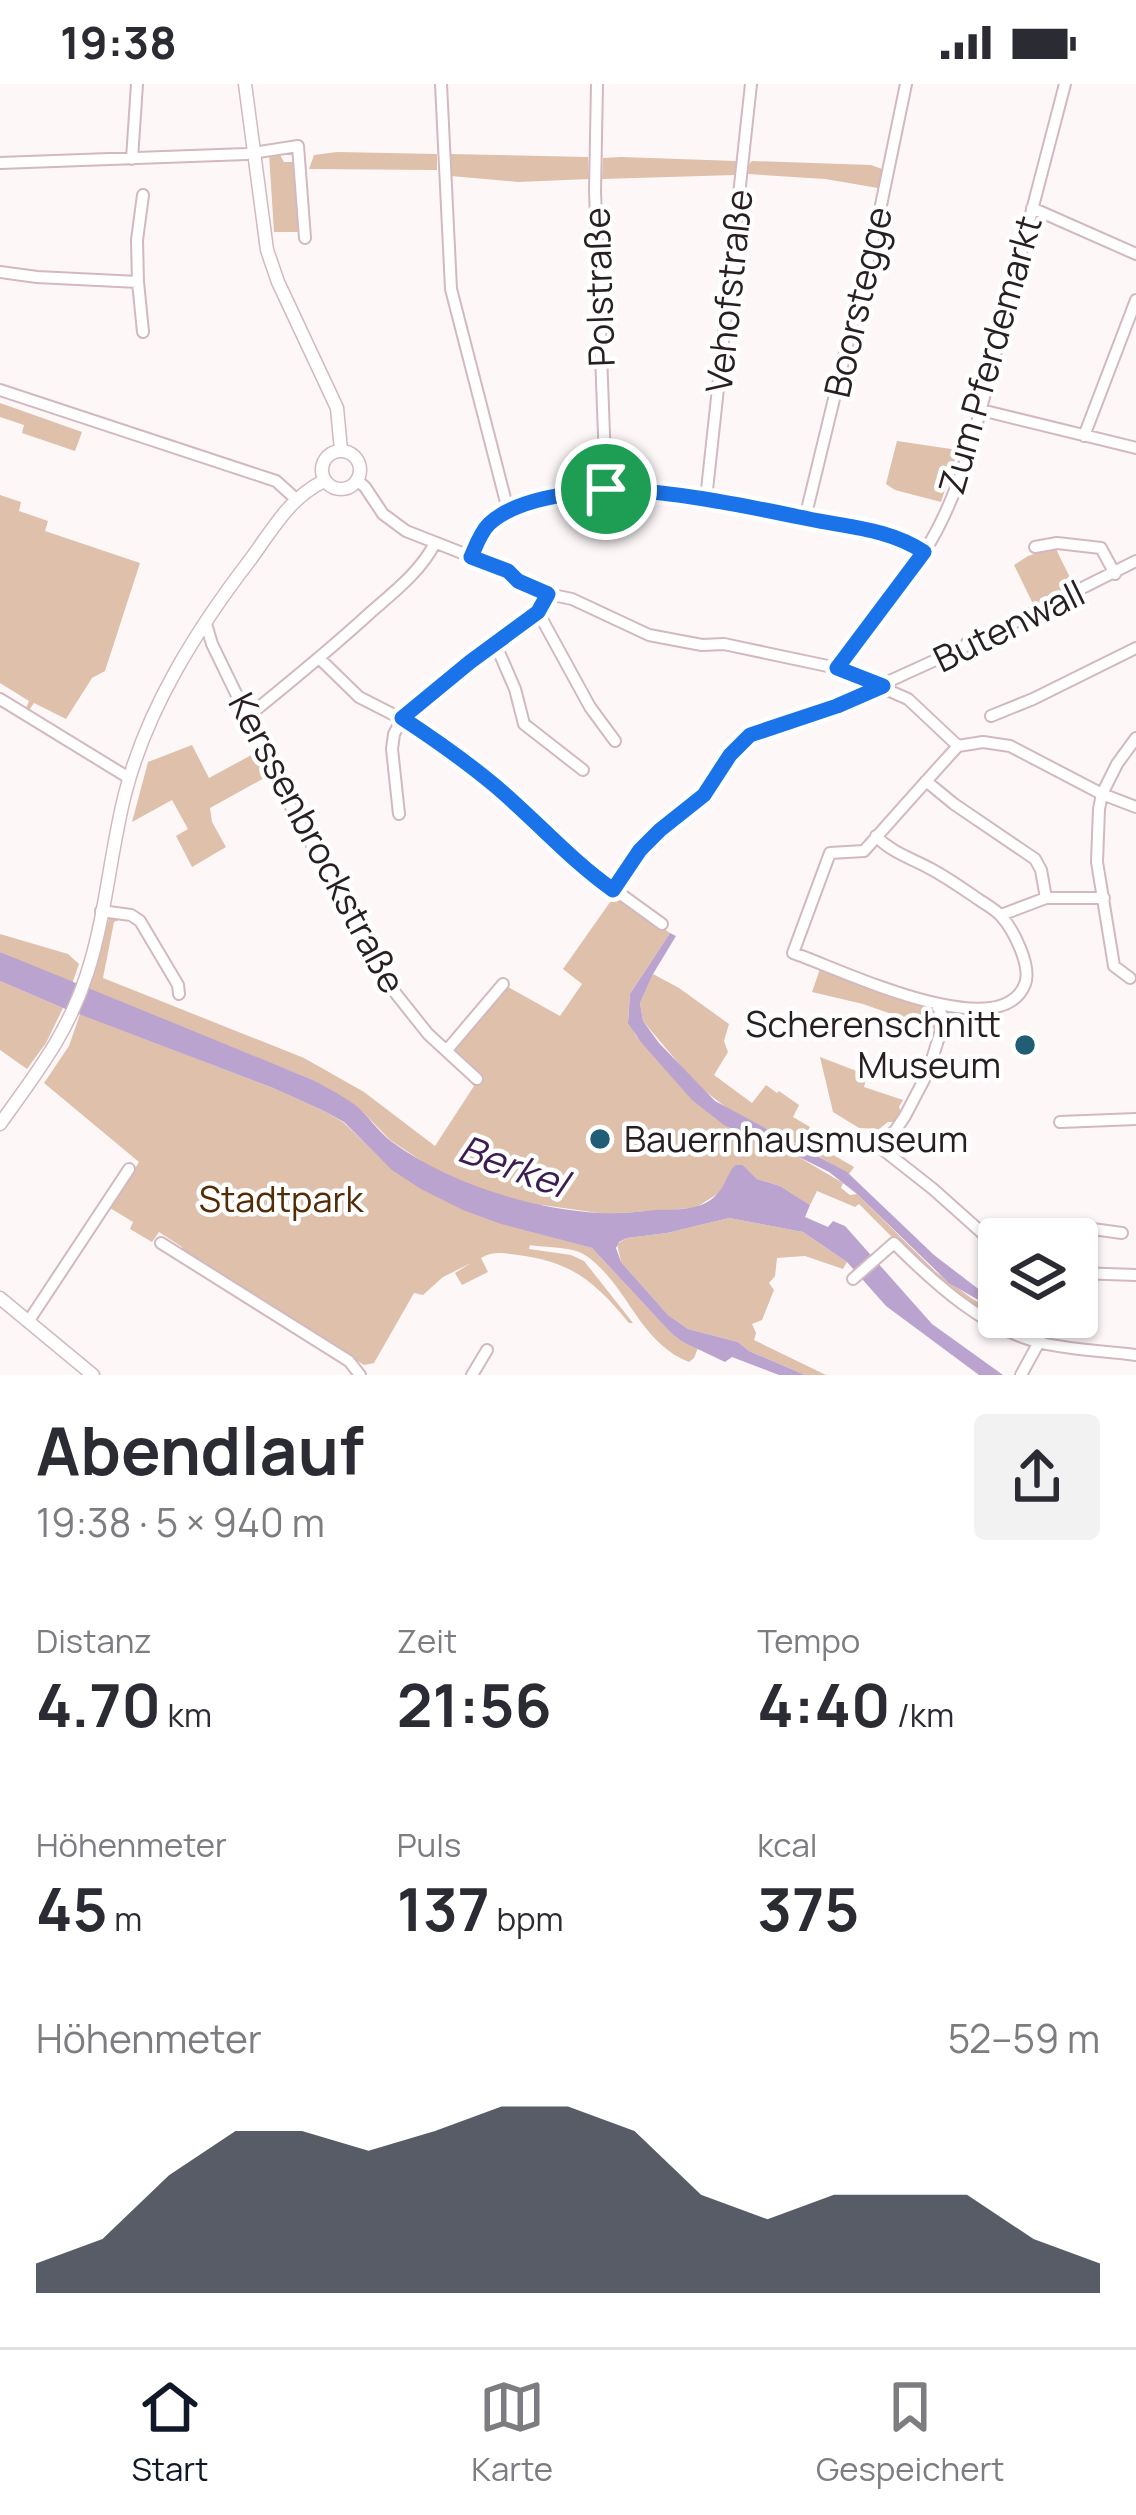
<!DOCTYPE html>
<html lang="de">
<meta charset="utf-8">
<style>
:root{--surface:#fff;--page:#f2f2f3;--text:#2b2b33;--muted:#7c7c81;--line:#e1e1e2;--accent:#111827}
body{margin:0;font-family:Manrope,sans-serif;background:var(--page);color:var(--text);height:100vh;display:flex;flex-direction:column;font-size:45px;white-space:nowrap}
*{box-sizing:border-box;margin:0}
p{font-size:39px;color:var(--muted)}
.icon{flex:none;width:66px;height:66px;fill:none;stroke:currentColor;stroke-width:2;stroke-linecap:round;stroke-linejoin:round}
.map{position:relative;height:1291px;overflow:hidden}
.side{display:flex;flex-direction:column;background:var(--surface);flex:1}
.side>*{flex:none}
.controls{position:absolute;left:978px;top:1134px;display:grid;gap:24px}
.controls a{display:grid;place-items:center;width:120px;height:120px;border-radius:12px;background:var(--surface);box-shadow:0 3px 9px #0004;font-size:60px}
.pin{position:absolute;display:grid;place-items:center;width:102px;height:102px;color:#fff;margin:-51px;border:6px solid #fff;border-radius:50%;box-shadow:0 3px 12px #0007}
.round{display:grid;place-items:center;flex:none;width:126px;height:126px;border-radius:12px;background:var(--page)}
.headline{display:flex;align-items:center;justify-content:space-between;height:204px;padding:0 36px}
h1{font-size:66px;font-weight:700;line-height:90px}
.figures{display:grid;grid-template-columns:repeat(3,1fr);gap:18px;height:204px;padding:12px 36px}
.figures div{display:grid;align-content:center}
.figures b{font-size:60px;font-weight:700}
.figures small{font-size:33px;font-weight:400}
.figures p{font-size:33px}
.chart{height:336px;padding:24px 36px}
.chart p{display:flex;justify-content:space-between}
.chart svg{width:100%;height:216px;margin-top:12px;fill:var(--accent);opacity:.7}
.status{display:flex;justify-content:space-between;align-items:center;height:84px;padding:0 60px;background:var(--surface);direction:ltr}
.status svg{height:33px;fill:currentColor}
.tab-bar{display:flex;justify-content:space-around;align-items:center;height:168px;border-top:3px solid var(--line);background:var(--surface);font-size:33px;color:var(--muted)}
.tab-bar a{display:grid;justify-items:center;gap:6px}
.tab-bar .on{color:var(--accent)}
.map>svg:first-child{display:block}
.green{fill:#dec0ab}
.water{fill:#baa3ce}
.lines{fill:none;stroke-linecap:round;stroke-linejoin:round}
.canal{stroke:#baa3ce;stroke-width:12}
.minor-casing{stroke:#d3b9bf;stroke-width:14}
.tertiary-casing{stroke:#d3b9bf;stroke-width:15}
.minor{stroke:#fff;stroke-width:10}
.tertiary{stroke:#fff;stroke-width:12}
.route-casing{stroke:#fff;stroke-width:24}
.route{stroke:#1a73e8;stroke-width:15}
.poi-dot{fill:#215e75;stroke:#fff;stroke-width:4.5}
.labels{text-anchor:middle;stroke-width:9;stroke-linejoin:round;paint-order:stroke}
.street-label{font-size:36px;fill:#291f21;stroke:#fff}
.poi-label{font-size:36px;fill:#291f21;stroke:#fff;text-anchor:end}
.park-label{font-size:36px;fill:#542c05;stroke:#fff}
.water-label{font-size:39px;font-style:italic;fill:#3c1d52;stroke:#fff}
</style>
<div class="status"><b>19:38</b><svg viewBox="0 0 49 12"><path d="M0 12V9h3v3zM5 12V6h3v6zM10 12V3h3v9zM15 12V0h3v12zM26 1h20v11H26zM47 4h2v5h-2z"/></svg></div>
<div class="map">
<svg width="1136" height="1291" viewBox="0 0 1136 1291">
<rect width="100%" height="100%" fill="#fdf7f8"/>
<path class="green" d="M337,68L437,70V86L309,85L314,71Z
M269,70L280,71L284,78H294L301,148H274Z
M450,70L588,73L589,95L518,98L451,92Z
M621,73L736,77L735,91L602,95L603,74Z
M752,77L871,81L882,85L878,104L825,95L748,90L749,80Z
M0,319L82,348L75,367L22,349L24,341L0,333Z
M897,357L958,366L941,418L895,406L886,400Z
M0,411L21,418L19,427L48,437L45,447L140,479L105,587L92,594L66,635L34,619L29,626L26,624L29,617L0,599Z
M1055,463L1075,504L1035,524L1014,481L1028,472Z
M192,661L209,694L257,668L268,692L210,724L212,738L226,763L192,783L176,752L188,745L172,716L132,738L148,678Z
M615,811L670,849L630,910L628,936L636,952L693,1016L725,1042L797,1072L843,1099L841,1104L850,1111L857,1110L936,1188L974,1216L999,1228V1233H1008L1033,1244L1032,1247C966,1236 905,1165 859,1120L855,1123L817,1107L810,1121L780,1102L757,1095L743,1081H735L719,1109L695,1124L606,1130L542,1121L533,1148L592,1164L670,1248L681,1257L698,1264L694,1274L689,1278C638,1258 628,1200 585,1171C571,1162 546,1164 530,1161L529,1165L571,1171L584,1177L633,1239H629C595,1198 573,1178 518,1171C503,1169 493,1167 481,1174L488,1188L462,1201L455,1189L471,1179L443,1193L423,1211L414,1209L374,1279L364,1281L181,1166L182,1163L159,1148L152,1158L130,1145L133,1138L110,1124L139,1078L44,999L69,962L80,930L273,1004L322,1026L343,1038L392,1085L423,1078L390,1056L363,1028L313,996L89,906L109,835H121L114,838L103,894L304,974L364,1008L435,1062L474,1002L448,974L508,903L560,932L582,900L563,885Z
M0,850L68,870L79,880L72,900L0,868Z
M820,885L926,923L937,933V946L863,920L812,908Z
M653,890L679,904L729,940L724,957L728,968L714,991L752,1019L766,1001L777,1009L779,1007L799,1021L793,1033L810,1043L804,1054L854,1083L849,1090L808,1066L728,1025L696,1000L643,937L640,919Z
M0,897L63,924L46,959L27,985L0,966Z
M820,973L867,991L864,1003L903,1016L899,1023L902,1031L897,1038H888L879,1045L859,1044L833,1028Z
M729,1134L803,1148L847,1178L843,1185L805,1172L777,1174L775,1192L769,1199L774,1206L762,1236L752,1240L756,1249L754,1256L826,1291H805L749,1267L738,1258L688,1245L668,1231L621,1178L617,1160L627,1154L667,1149Z"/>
<path class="water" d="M670,849L676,852L653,890L640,919L643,937L659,959L715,1017L847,1088L934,1171L981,1207L999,1216V1228L949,1199L857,1110L829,1088L797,1072L725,1042L692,1016L640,957L628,939L630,910Z
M0,868L313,996C329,1005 346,1013 360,1025C371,1036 380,1049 392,1058C448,1099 531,1125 600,1129C618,1130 637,1128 655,1126C673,1125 693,1127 709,1117C724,1108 725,1093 735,1081H743L757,1095L780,1102L810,1121L805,1133L828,1143L833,1137L845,1142L932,1240L1003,1291H979L886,1222L847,1178L803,1148L729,1134L667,1149L627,1154L619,1158L616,1164L621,1178L668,1231L688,1245L738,1258L749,1267L805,1291H779L732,1273L725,1278L681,1257L670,1248L592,1164L501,1140L463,1126L421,1105L392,1086L344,1038L322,1026L273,1004L63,924L0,897Z"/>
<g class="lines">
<path class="canal" d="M1019,1233L1032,1239L1071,1241"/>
<defs>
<path id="minor" d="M441,0L451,205L508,426
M597,0L595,107L606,405
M132,75L137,0
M0,79L246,70L298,62L305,154
M1032,124L1136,170
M0,188L37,193L138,198L137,156L143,111
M138,198L143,248
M0,306L276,397L296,415
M981,326L1136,364
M1084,352L1136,216
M357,396L365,403L383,430L406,447L508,487L517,497L548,510L572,515L649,551L702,561L724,560L837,584L908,615L958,662
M706,415L751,0
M805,434L880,126L906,0
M1035,463L1057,459L1101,464L1115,490
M471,474C476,462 480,450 488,441C501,427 519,423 537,418C624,393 715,414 801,433C842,442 888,443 924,468
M538,528L590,623L615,657
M206,540L212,560L293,727L393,906L428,950L477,995
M495,559L515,605L524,640L583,686
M320,575L359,613L402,635L437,657L496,702L579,780L662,840
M837,584L924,468C963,409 982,320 1000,251C1021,167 1043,84 1065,0
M0,615L129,694
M991,632L1033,615L1136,564
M247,633C289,599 331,565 371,528C394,508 421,487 435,459
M958,662L983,658L1010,662L1102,710L1136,723
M926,697L954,720L1035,775L1041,786L1046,814
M399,730L392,665L394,650L402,635L469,577L538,528L548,510
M876,752C892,769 911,774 931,785C948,794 963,805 978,815C985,820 995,825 1001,832C1013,845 1032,882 1025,900C1000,965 836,883 793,869L830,769L864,767C895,732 926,697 958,662
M612,806L640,766L660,746L704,711L739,660L750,651L837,621L964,563L967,559L987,552L1136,477
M101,827L131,831L140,837L178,901L179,910
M1001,831L1046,814H1104
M1130,894L1114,882L1097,778L1099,725L1102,710L1117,680L1136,654
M936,920L943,933V940L928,988L905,1032L895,1047L877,1061L933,1105L999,1164
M447,966L503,900
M1060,1038L1136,1035
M1063,1141L1122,1149
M161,1159L349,1277L360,1291
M1077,1189L1136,1191
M853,1195L894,1159C934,1199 985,1246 1042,1259C1072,1266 1105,1267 1136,1271
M28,1238L129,1085
M472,1291L487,1266
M1021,1291L1039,1258L1046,1233"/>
<path id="tertiary" d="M245,0L267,166L278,198L337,324L341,366
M322 386a19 19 0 1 1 38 0a19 19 0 1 1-38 0Z
M0,1040C37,988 67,951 87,890C106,832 110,769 125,710C147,624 197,545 250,476C273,445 289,414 324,397
M0,1214L93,1291"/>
</defs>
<use href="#minor" class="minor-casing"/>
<use href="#tertiary" class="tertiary-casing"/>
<use href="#minor" class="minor"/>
<use href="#tertiary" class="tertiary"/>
</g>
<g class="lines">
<defs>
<path id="route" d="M606,405C675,407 741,421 809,435C848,443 890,445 924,468L837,584L883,602L837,622L750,651L730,671L704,711L660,746L640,766L613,806C569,775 534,734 493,700C464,676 434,655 402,634L470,578L538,528L548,510L518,497L508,487L471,473C476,462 480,449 489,440C515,415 571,409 606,405Z"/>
</defs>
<use href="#route" class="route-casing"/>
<use href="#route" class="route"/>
</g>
<g class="poi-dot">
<circle cx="1025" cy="961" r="12"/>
<circle cx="600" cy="1055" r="12"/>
</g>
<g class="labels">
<g class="street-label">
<text transform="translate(599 203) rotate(-92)" y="13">Polstraße</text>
<text transform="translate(729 207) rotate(-84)" y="13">Vehofstraße</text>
<text transform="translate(858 218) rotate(-77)" y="13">Boorstegge</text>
<text transform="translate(990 271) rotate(-74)" y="13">Zum Pferdemarkt</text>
<text transform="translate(1009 542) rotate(-26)" y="13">Butenwall</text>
<text transform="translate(317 759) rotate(62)" y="13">Kerssenbrockstraße</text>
</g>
<g class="poi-label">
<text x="1001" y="953">Scherenschnitt<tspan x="1001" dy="41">Museum</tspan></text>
<text x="624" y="1068" text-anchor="start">Bauernhausmuseum</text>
</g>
<g class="park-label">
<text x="281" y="1128">Stadtpark</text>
</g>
<g class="water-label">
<text transform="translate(513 1082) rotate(20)" y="14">Berkel</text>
</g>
</g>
</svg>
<div class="controls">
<a><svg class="icon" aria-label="layers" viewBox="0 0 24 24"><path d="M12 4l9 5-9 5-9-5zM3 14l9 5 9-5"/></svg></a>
</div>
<div class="pin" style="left:606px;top:405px;background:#1e9e55"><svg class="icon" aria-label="arrive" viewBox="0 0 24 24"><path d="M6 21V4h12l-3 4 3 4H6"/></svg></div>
</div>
<section class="side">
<div class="headline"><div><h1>Abendlauf</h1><p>19:38 · 5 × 940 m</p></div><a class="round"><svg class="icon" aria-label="share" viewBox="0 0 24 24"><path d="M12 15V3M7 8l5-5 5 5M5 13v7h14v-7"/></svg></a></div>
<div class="figures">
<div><p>Distanz</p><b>4.70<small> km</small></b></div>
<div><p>Zeit</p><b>21:56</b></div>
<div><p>Tempo</p><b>4:40<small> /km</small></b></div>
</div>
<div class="figures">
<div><p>Höhenmeter</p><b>45<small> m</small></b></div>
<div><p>Puls</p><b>137<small> bpm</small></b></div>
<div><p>kcal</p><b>375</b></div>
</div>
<div class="chart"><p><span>Höhenmeter</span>52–59 m</p>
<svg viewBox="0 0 160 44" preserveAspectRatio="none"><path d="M0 44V38L10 33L20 20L30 11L40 11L50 15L60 11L70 6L80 6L90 11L100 24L110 29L120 24L130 24L140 24L150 33L160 38V44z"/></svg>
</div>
</section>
<nav class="tab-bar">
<a class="on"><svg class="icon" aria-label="home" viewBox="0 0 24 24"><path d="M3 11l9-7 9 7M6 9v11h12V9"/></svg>Start</a>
<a><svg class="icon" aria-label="map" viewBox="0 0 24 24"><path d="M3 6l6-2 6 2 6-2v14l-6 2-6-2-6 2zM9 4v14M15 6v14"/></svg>Karte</a>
<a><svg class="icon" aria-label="saved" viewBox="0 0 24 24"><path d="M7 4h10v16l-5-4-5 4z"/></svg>Gespeichert</a>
</nav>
